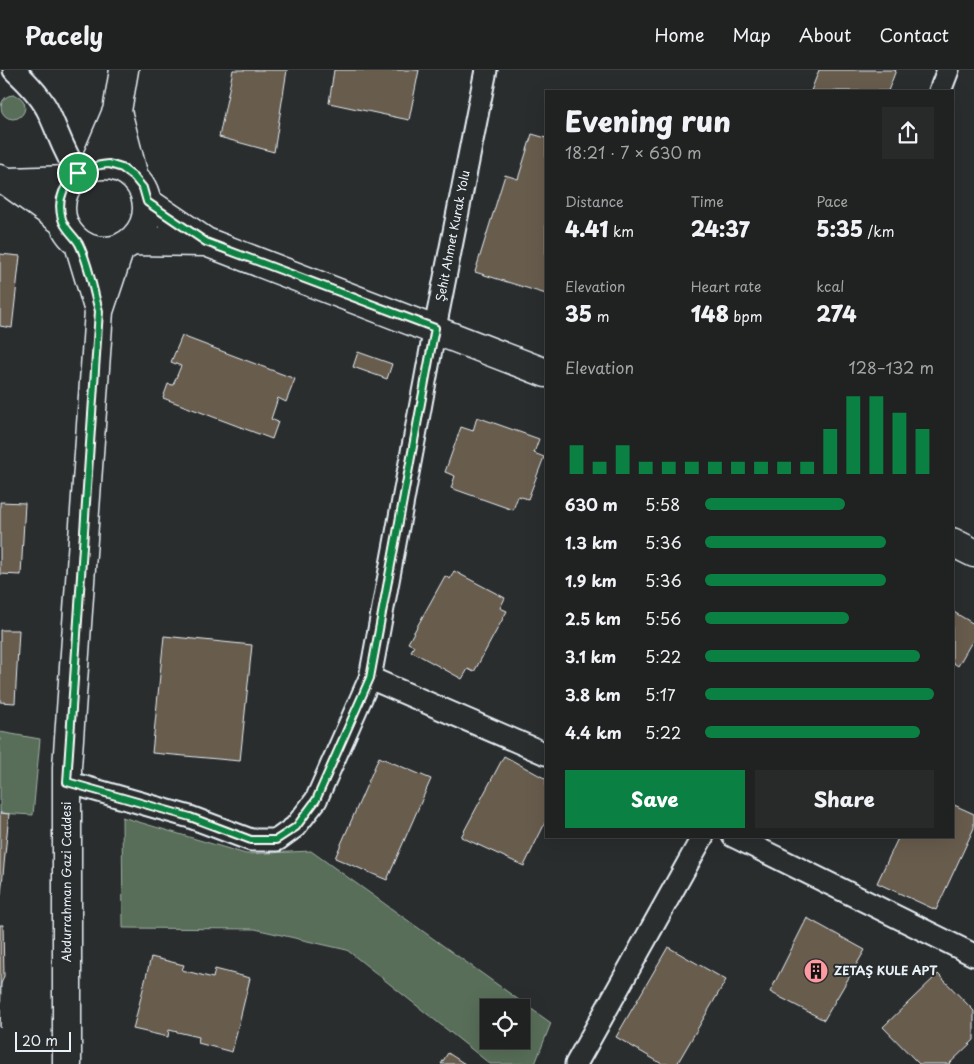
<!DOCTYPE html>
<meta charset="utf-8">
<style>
:root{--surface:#202222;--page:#282a2a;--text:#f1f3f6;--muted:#a2a4a5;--line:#3d3f40;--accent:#0b8043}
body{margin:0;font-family:"Playpen Sans",sans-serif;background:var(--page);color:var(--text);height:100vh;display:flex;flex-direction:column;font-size:19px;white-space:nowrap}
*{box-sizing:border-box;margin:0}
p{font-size:16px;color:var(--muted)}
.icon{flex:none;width:28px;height:28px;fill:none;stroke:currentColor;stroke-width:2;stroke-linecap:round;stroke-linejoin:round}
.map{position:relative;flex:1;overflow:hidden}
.drawer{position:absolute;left:545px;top:20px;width:409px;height:748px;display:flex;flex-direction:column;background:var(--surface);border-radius:0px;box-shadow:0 5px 20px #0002,0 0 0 1px var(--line)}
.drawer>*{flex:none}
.controls{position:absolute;left:480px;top:929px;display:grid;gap:10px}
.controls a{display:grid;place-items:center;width:50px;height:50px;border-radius:0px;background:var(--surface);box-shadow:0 5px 20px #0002,0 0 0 1px var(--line);font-size:25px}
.scale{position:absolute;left:15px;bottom:12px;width:56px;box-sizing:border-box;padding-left:5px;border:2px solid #e8f1f8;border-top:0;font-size:14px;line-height:18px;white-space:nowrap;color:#e8f1f8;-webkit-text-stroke:4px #2a2d2e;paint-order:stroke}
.pin{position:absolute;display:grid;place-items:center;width:42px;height:42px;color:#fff;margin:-21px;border:2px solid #fff;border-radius:50%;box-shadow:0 1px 5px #0007}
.round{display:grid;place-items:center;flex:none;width:52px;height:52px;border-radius:0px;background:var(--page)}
.summary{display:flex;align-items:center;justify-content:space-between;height:85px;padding:0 20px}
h1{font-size:28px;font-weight:800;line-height:38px}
.figures{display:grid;grid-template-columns:repeat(3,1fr);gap:8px;height:85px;padding:5px 20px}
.figures div{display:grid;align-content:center}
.figures b{font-size:21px;font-weight:800}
.figures small{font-size:14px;font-weight:400}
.figures p{font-size:14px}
.chart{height:140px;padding:10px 20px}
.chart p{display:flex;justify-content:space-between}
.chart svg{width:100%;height:90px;margin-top:5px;stroke:var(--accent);stroke-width:6}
.primary-button{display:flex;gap:10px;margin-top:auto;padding:10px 20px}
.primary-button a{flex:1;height:58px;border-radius:0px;background:var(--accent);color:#fff;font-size:20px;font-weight:800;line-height:58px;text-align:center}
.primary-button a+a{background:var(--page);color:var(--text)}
ul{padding:0 20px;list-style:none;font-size:16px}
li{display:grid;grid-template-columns:80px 60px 1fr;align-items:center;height:38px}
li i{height:12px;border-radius:6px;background:var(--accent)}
header{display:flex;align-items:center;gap:30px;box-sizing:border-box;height:70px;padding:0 25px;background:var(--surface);border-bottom:1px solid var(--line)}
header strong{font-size:24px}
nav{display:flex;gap:28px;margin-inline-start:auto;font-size:18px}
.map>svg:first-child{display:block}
.green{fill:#586e59;stroke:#a0b0a8;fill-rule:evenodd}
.building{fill:#675b4e;stroke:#e8f1f8}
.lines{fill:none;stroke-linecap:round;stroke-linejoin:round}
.street-casing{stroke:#e8f1f8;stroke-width:25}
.secondary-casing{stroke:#e8f1f8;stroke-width:31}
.street{stroke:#2a2d2e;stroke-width:21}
.secondary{stroke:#2a2d2e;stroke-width:28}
.route-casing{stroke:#fff;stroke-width:10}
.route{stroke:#0b8043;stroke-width:6}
.labels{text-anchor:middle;stroke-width:4;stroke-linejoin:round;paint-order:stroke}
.street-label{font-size:12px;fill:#e8f1f8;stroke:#2a2d2e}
.poi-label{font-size:12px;font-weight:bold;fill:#e8f1f8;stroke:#2a2d2e;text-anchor:start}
</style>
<header>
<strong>Pacely</strong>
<nav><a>Home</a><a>Map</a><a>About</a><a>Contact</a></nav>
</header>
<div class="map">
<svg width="974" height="994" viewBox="0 0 974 994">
<rect width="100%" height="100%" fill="#2a2d2e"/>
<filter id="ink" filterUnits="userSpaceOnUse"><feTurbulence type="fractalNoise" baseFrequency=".02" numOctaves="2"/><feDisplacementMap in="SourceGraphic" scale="10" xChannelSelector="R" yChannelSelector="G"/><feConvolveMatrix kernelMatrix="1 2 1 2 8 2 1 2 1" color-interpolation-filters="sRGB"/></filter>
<g filter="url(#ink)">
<path class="green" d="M1 37a12 12 0 1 1 24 0a12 12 0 1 1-24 0Z
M0,662L40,669L33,745L0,743Z
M122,747L246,784L311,781L551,953L535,994H490L347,880L255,859L123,858ZM489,938H521V970H489Z"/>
<path class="building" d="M233,0H287L274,82L219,67Z
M334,0H419L409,50L329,33Z
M819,0H896L888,21H811Z
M532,64L546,68V224L475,202L505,105L518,109Z
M0,184L20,186L12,258L0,256Z
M182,266L295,309L286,332L278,328L271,349L278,352L272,369L163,328L168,314L173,315L181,296L171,292Z
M358,282L392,294L387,309L353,297Z
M477,347L539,369L534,383L544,387L528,429L518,426L513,440L451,418L455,406L445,402L461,357L473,361Z
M0,432L25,433L21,505L0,504Z
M454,501L505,528L500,538L507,541L474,602L468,599L462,609L411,581L414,576L408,573L445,506L450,509Z
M952,541L974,554V568L958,596L952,592Z
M0,560H19L15,633L0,632Z
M164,566L252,575L240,691L152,683Z
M504,686L546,709V751L524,796L461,767Z
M379,687L431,709L387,810L335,788Z
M952,734L974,744V758L936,840L877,813L899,766H952Z
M0,743L9,744L1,825H0Z
M807,848L865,880L824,950L770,922Z
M0,855H3L4,906L1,914L0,958Z
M668,877L726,910L677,994H662L616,967Z
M151,887L184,895L182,900L213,908L215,899L250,908L232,982L198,973L199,967L169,960L168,967L133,959Z
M938,904L974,941V970L949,994H919L883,957Z
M448,983L465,994H441Z"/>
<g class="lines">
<defs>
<path id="street" d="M14,0C27,12 39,24 47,39C58,61 63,82 78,103
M940,21L948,0
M370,608L546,684
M67,712L190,747L251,770H277L295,757L316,730L370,608L435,258L486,0
M733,766L974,885
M576,994L703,766"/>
<path id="secondary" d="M117,41L134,107
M61 138a43 43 0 1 1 86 0a43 43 0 1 1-86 0Z
M94,95L117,41L124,0
M0,109L8,112L70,110
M8,112L62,151
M147,132L206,172L546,303
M132,171L206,172
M79,174L99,241
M952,472L974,483
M67,994V697L99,241L120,178"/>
</defs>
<use href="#street" class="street-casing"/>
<use href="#secondary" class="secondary-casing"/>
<use href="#street" class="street"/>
<use href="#secondary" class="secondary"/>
</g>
</g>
<g class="lines" filter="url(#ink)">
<defs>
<path id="route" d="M109,94L122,98L134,107L143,118L147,132L206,172L435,258L370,608L316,730L296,757L276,770H251L190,747L67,712L99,241C93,220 89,194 79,174C74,165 65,160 62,149C53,117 79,96 109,94Z"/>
</defs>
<use href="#route" class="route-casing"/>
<use href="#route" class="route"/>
</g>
<defs>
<symbol id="building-disc" viewBox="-11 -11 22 22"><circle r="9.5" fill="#ff9aa2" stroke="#2a2d2e"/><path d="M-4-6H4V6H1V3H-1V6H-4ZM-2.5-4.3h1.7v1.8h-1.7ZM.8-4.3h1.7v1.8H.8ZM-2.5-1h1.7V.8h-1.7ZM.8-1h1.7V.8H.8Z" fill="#111"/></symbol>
</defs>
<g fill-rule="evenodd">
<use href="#building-disc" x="802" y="887" width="28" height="28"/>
</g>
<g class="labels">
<g class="street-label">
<text transform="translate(453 166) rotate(-79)" y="4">Şehit Ahmet Kurak Yolu</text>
<text transform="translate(67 812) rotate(-90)" y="4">Abdurrahman Gazi Caddesi</text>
</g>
<g class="poi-label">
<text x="834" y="905">ZETAŞ KULE APT</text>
</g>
</g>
</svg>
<div class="controls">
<a><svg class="icon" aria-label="locate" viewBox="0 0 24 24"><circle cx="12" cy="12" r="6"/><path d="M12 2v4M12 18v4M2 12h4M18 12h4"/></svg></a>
</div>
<div class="scale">20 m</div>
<div class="pin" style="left:78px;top:103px;background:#1e9e55"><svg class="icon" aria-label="arrive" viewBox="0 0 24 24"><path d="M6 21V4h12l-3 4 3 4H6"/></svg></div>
<section class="drawer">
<div class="summary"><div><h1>Evening run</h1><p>18:21 · 7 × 630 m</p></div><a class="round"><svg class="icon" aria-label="share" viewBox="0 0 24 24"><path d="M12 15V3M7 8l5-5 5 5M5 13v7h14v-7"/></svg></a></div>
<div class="figures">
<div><p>Distance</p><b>4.41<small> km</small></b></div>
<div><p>Time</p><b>24:37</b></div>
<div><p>Pace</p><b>5:35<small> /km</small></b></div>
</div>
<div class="figures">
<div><p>Elevation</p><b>35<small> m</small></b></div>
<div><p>Heart rate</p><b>148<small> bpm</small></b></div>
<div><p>kcal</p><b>274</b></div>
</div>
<div class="chart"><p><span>Elevation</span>128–132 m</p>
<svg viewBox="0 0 160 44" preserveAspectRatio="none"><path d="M5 44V30M15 44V38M25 44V30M35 44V38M45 44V38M55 44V38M65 44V38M75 44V38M85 44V38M95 44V38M105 44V38M115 44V22M125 44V6M135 44V6M145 44V14M155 44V22"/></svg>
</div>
<ul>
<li><b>630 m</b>5:58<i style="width:61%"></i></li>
<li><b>1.3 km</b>5:36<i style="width:79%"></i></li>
<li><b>1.9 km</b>5:36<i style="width:79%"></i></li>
<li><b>2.5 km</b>5:56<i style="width:63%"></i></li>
<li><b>3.1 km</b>5:22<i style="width:94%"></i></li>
<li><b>3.8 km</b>5:17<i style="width:100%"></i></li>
<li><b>4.4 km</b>5:22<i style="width:94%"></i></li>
</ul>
<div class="primary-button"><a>Save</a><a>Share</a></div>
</section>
</div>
